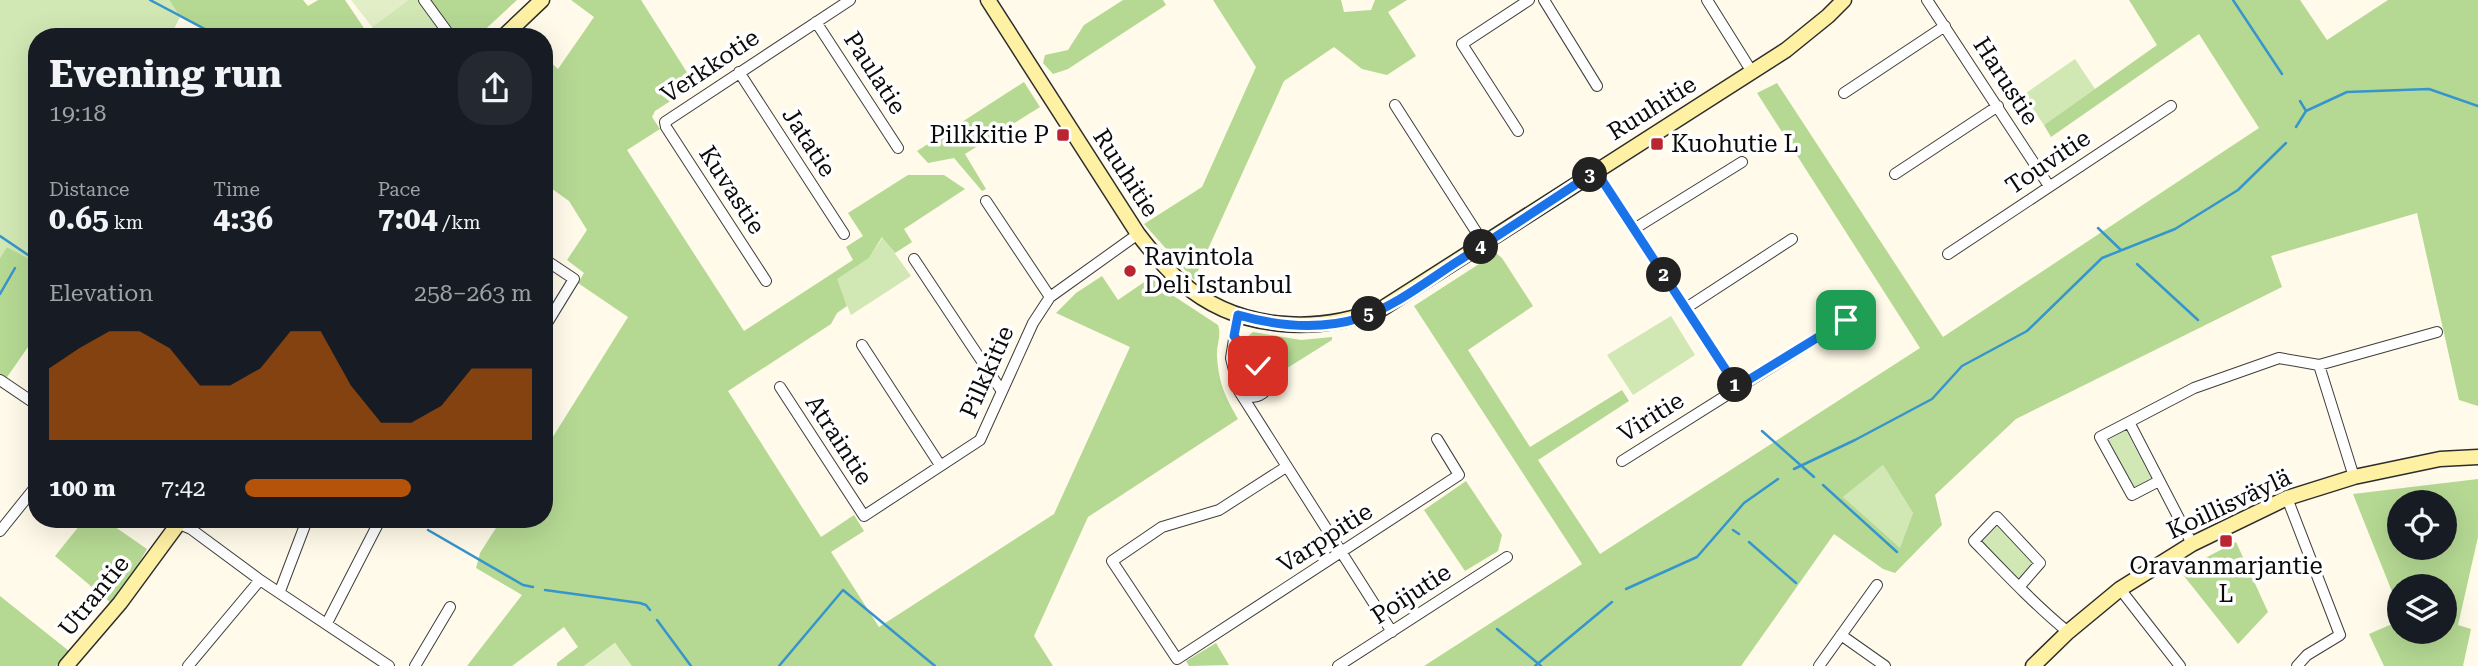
<!DOCTYPE html>
<meta charset="utf-8">
<style>
:root{--surface:#171b24;--page:#242831;--text:#f1f3f6;--muted:#9ea1a6;--accent:#b45309}
body{margin:0;font-family:"Roboto Serif",serif;background:var(--page);color:var(--text);height:100vh;display:flex;flex-direction:column;font-size:26px;white-space:nowrap}
*{box-sizing:border-box;margin:0}
p{font-size:23px;color:var(--muted)}
.icon{flex:none;width:38px;height:38px;fill:none;stroke:currentColor;stroke-width:2;stroke-linecap:round;stroke-linejoin:round}
.map{position:relative;flex:1;overflow:hidden}
.sheet{position:absolute;left:28px;top:28px;width:525px;height:500px;display:flex;flex-direction:column;background:var(--surface);border-radius:28px;box-shadow:0 7px 28px #0002}
.sheet>*{flex:none}
.buttons{position:absolute;left:2387px;top:490px;display:grid;gap:14px}
.buttons a{display:grid;place-items:center;width:70px;height:70px;border-radius:50%;background:var(--surface);box-shadow:0 7px 28px #0002;font-size:35px}
.pin{position:absolute;display:grid;place-items:center;width:60px;height:60px;color:#fff;margin:-30px;border-radius:14px;box-shadow:0 4px 10px #0006}
.km{position:absolute;width:35px;height:35px;margin:-18px;border-radius:50%;background:#222;color:#fff;font-size:19px;line-height:35px;text-align:center}
.round{display:grid;place-items:center;flex:none;width:74px;height:74px;border-radius:28px;background:var(--page)}
.head{display:flex;align-items:center;justify-content:space-between;height:119px;padding:0 21px}
h1{font-size:38px;font-weight:700;line-height:52px}
.figures{display:grid;grid-template-columns:repeat(3,1fr);gap:10px;height:119px;padding:7px 21px}
.figures div{display:grid;align-content:center}
.figures b{font-size:30px;font-weight:700}
.figures small{font-size:19px;font-weight:400}
.figures p{font-size:19px}
.chart{height:196px;padding:14px 21px}
.chart p{display:flex;justify-content:space-between}
.chart svg{width:100%;height:126px;margin-top:7px;fill:var(--accent);opacity:.7}
ul{padding:0 21px;list-style:none;font-size:23px}
li{display:grid;grid-template-columns:112px 84px 1fr;align-items:center;height:52px}
li i{height:18px;border-radius:9px;background:var(--accent)}
.map>svg:first-child{display:block}
.green{fill:#d1e8b4}
.forest{fill:#b5d993;fill-rule:evenodd}
.pitch{fill:#e2efc6}
.lines{fill:none;stroke-linecap:round;stroke-linejoin:round}
.stream{stroke:#3695cc;stroke-width:2.5}
.street-casing{stroke:#3e3e3e;stroke-width:12}
.secondary-casing{stroke:#2d2d2d;stroke-width:17}
.street{stroke:#fff;stroke-width:10}
.secondary{stroke:#fff1a4;stroke-width:14}
.route-casing{stroke:#fff;stroke-width:14}
.route{stroke:#1a73e8;stroke-width:9}
.poi-dot{fill:#b92531;stroke:#fff;stroke-width:2.5}
.labels{text-anchor:middle;stroke-width:7;stroke-linejoin:round;paint-order:stroke}
.street-label{font-size:24px;fill:#0b0b0b;stroke:#fff}
.poi-label{font-size:24px;fill:#0b0b0b;stroke:#fff;text-anchor:start}
</style>
<div class="map">
<svg width="2478" height="666" viewBox="0 0 2478 666">
<rect width="100%" height="100%" fill="#fffae9"/>
<path class="green" d="M0,0H169L180,17L170,37H37V263L7,247L0,258Z
M408,0H422L450,37H370L369,33L373,30L372,27Z
M2075,59L2095,89L2044,125L2023,95Z
M883,237L911,276L851,315L836,279L869,258Z
M1671,316L1695,355L1633,395L1607,355Z
M2126,430L2151,478L2133,488L2108,440Z
M1883,465L1913,513L1900,549L1843,497Z
M1998,525L2034,564L2020,579L1982,542Z"/>
<path class="forest" d="M169,0H303L308,6L318,0H345L370,37H216L180,17Z
M425,0H517L477,37H454Z
M571,0H641L695,85L655,111L652,117L660,129L627,150L744,331L853,260L846,247L863,236L848,213L908,175H944L965,189L904,229L912,242L895,253L882,237L869,258L837,279L847,306L837,313L831,324L728,391L821,537L854,515L864,531L831,552L879,627L1054,514L1130,347L1056,313L1076,293L1102,276L1118,300L1153,276L1163,289L1218,325C1222,336 1216,345 1217,357C1219,384 1225,396 1238,419L1088,517L1034,636L1053,666H631L615,643L584,666H557V663L578,647L564,627L512,666H467L522,595L476,568L480,553L501,520H544V451L628,317L578,283L584,273L567,260L587,230L569,201L544,183V56L558,69L594,17Z
M1123,0H1163L1166,5L1068,69L1053,74L1043,63L1045,55L1068,50L1084,25Z
M1213,0H1341L1344,12L1371,10L1375,0H1407L1388,12L1416,56L1387,75L1362,69L1334,47L1284,81L1194,280L1144,224L1202,187L1256,67Z
M2129,0H2300L2327,40L2388,0H2478V406L2459,400L2417,213L2271,256L2282,287L2016,419L1935,495L1942,525L1895,573L1883,569L1834,534L1741,666H1424L1582,564L1414,306L1496,253L1502,258L1533,306L1468,350L1530,447L1622,390L1629,401L1538,460L1600,554L1920,348L1757,93L1777,83L1943,337L2259,128L2199,34L2051,137L2044,125L2157,45ZM1883,465L1913,513L1900,548L1843,497Z
M1024,82L1040,107L965,154L986,189L982,191L954,158L928,163L917,151Z
M7,247L37,263V334L5,380L0,377V258Z
M1253,332L1301,340L1332,337V340L1276,375L1246,338Z
M1237,349L1260,377L1261,384L1256,391H1250L1245,387Z
M2478,479V537L2458,625L2471,629L2463,666H2384L2369,634L2399,621V632H2445V586H2399V609L2353,494ZM2399,502H2445V548H2399Z
M1466,481L1502,535L1498,551L1465,571L1424,510Z
M84,520H105L147,549L132,575L111,603L55,556Z
M2236,542L2268,612L2238,644L2180,571Z
M0,596L69,651L56,666H0Z
M1216,643L1229,665L1189,666L1186,661Z"/>
<path class="pitch" d="M351,0H408L372,27Z
M615,643L632,666H584Z"/>
<g class="lines">
<path class="stream" d="M150,0L220,37
M2233,0L2282,74
M2300,101L2306,111
M2296,127L2306,111L2347,92L2429,89L2478,106
M2098,228L2121,250
M0,236L37,261
M2137,264L2198,320
M0,294L15,268
M1762,431L1814,477
M1794,469L1855,440L1932,399L1962,366L2027,331L2102,258L2175,229L2238,190L2286,143
M1823,485L1897,552
M428,530L523,585L533,587
M1733,530L1739,534
M1749,542L1796,583
M1626,589L1697,557L1744,503L1778,479
M545,590L640,603L646,605L650,610
M657,620L691,666
M1497,629L1541,666
M779,666L843,590L935,666
M1535,666L1612,602"/>
<defs>
<path id="street" d="M424,0L451,37
M1544,0L1597,86
M1707,0L1752,72
M1927,0L2049,186
M816,22L898,148
M739,72L844,234
M1844,93L1945,26
M1395,105L1484,244
M1518,131L1462,44L1529,0
M1596,171L1737,387
M1895,174L1998,106
M986,201L1050,297
M1634,229L1742,162
M1948,254L2171,106
M544,259L574,279L544,328
M914,259L1001,390
M766,281L666,127L665,122L850,0
M1686,308L1792,239
M1238,315L1231,358L1239,391L1392,632
M1234,336C1242,347 1282,384 1260,395C1253,399 1246,395 1240,391
M862,345L940,465
M2319,365L2437,332
M0,380L37,405
M780,387L864,516L980,440L1033,323L1050,297L1138,234
M2129,422L2194,388L2279,358L2319,365L2354,477
M1622,461L1846,320
M1286,467L1219,510L1162,527L1112,561L1177,659L1459,475L1437,439
M2159,481L2132,495L2100,437L2129,422L2185,530L2192,544
M2287,498L2340,635L2307,655L2297,666
M179,524L191,529L260,580L389,666
M0,531L37,485
M2020,586L2040,563L1997,517L1974,541C2004,572 2034,604 2068,632
M2120,589L2180,666
M280,591L307,520
M327,623L380,520
M1841,635L1885,666
M188,666L260,580
M415,666L450,607
M1338,666L1507,557
M1819,666L1877,585"/>
<path id="secondary" d="M988,0L1138,234C1151,251 1165,268 1181,282C1237,331 1316,335 1383,308L1786,50L1828,16L1844,0
M503,37L542,0
M66,666L120,603L181,520
M2033,666L2068,632L2120,589L2192,544L2287,498L2354,477L2440,459L2478,457"/>
</defs>
<use href="#street" class="street-casing"/>
<use href="#secondary" class="secondary-casing"/>
<use href="#street" class="street"/>
<use href="#secondary" class="secondary"/>
</g>
<g class="lines">
<defs>
<path id="route" d="M1258,366L1234,336L1238,315C1277,326 1321,330 1360,318C1393,307 1423,284 1452,265C1500,234 1548,203 1596,171L1737,387L1846,320"/>
</defs>
<use href="#route" class="route-casing"/>
<use href="#route" class="route"/>
</g>
<g class="poi-dot">
<rect x="1056" y="128" width="14" height="14" rx="3.5"/>
<rect x="1650" y="137" width="14" height="14" rx="3.5"/>
<circle cx="1130" cy="271" r="7"/>
<rect x="2219" y="534" width="14" height="14" rx="3.5"/>
</g>
<g class="labels">
<g class="street-label">
<text transform="translate(710 66) rotate(-34)" y="8">Verkkotie</text>
<text transform="translate(875 73) rotate(57)" y="8">Paulatie</text>
<text transform="translate(2006 81) rotate(57)" y="8">Harustie</text>
<text transform="translate(1652 108) rotate(-32)" y="8">Ruuhitie</text>
<text transform="translate(809 142) rotate(57)" y="8">Jatatie</text>
<text transform="translate(2048 162) rotate(-34)" y="8">Touvitie</text>
<text transform="translate(1126 173) rotate(57)" y="8">Ruuhitie</text>
<text transform="translate(732 190) rotate(57)" y="8">Kuvastie</text>
<text transform="translate(987 372) rotate(-66)" y="8">Pilkkitie</text>
<text transform="translate(1651 417) rotate(-32)" y="8">Viritie</text>
<text transform="translate(839 440) rotate(57)" y="8">Atraintie</text>
<text transform="translate(2229 504) rotate(-25)" y="8">Koillisväylä</text>
<text transform="translate(1325 538) rotate(-33)" y="8">Varppitie</text>
<text transform="translate(1411 594) rotate(-33)" y="8">Poijutie</text>
<text transform="translate(94 596) rotate(-51)" y="8">Utrantie</text>
</g>
<g class="poi-label">
<text x="1049" y="143" text-anchor="end">Pilkkitie P</text>
<text x="1671" y="152">Kuohutie L</text>
<text x="1144" y="265">Ravintola<tspan x="1144" dy="28">Deli Istanbul</tspan></text>
<text x="2226" y="574" text-anchor="middle">Oravanmarjantie<tspan x="2226" dy="28">L</tspan></text>
</g>
</g>
</svg>
<div class="buttons">
<a><svg class="icon" aria-label="locate" viewBox="0 0 24 24"><circle cx="12" cy="12" r="6"/><path d="M12 2v4M12 18v4M2 12h4M18 12h4"/></svg></a>
<a><svg class="icon" aria-label="layers" viewBox="0 0 24 24"><path d="M12 4l9 5-9 5-9-5zM3 14l9 5 9-5"/></svg></a>
</div>
<div class="pin" style="left:1846px;top:320px;background:#1e9e55"><svg class="icon" aria-label="arrive" viewBox="0 0 24 24"><path d="M6 21V4h12l-3 4 3 4H6"/></svg></div>
<div class="pin" style="left:1258px;top:366px;background:#d93025"><svg class="icon" aria-label="check" viewBox="0 0 24 24"><path d="M5 12l5 5 9-10"/></svg></div>
<b class="km" style="left:1735px;top:385px">1</b>
<b class="km" style="left:1664px;top:275px">2</b>
<b class="km" style="left:1590px;top:175px">3</b>
<b class="km" style="left:1481px;top:247px">4</b>
<b class="km" style="left:1369px;top:314px">5</b>
<section class="sheet">
<div class="head"><div><h1>Evening run</h1><p>19:18</p></div><a class="round"><svg class="icon" aria-label="share" viewBox="0 0 24 24"><path d="M12 15V3M7 8l5-5 5 5M5 13v7h14v-7"/></svg></a></div>
<div class="figures">
<div><p>Distance</p><b>0.65<small> km</small></b></div>
<div><p>Time</p><b>4:36</b></div>
<div><p>Pace</p><b>7:04<small> /km</small></b></div>
</div>
<div class="chart"><p><span>Elevation</span>258–263 m</p>
<svg viewBox="0 0 160 44" preserveAspectRatio="none"><path d="M0 44V19L10 12L20 6L30 6L40 12L50 25L60 25L70 19L80 6L90 6L100 25L110 38L120 38L130 32L140 19L150 19L160 19V44z"/></svg>
</div>
<ul>
<li><b>100 m</b>7:42<i style="width:58%"></i></li>
</ul>
</section>
</div>
